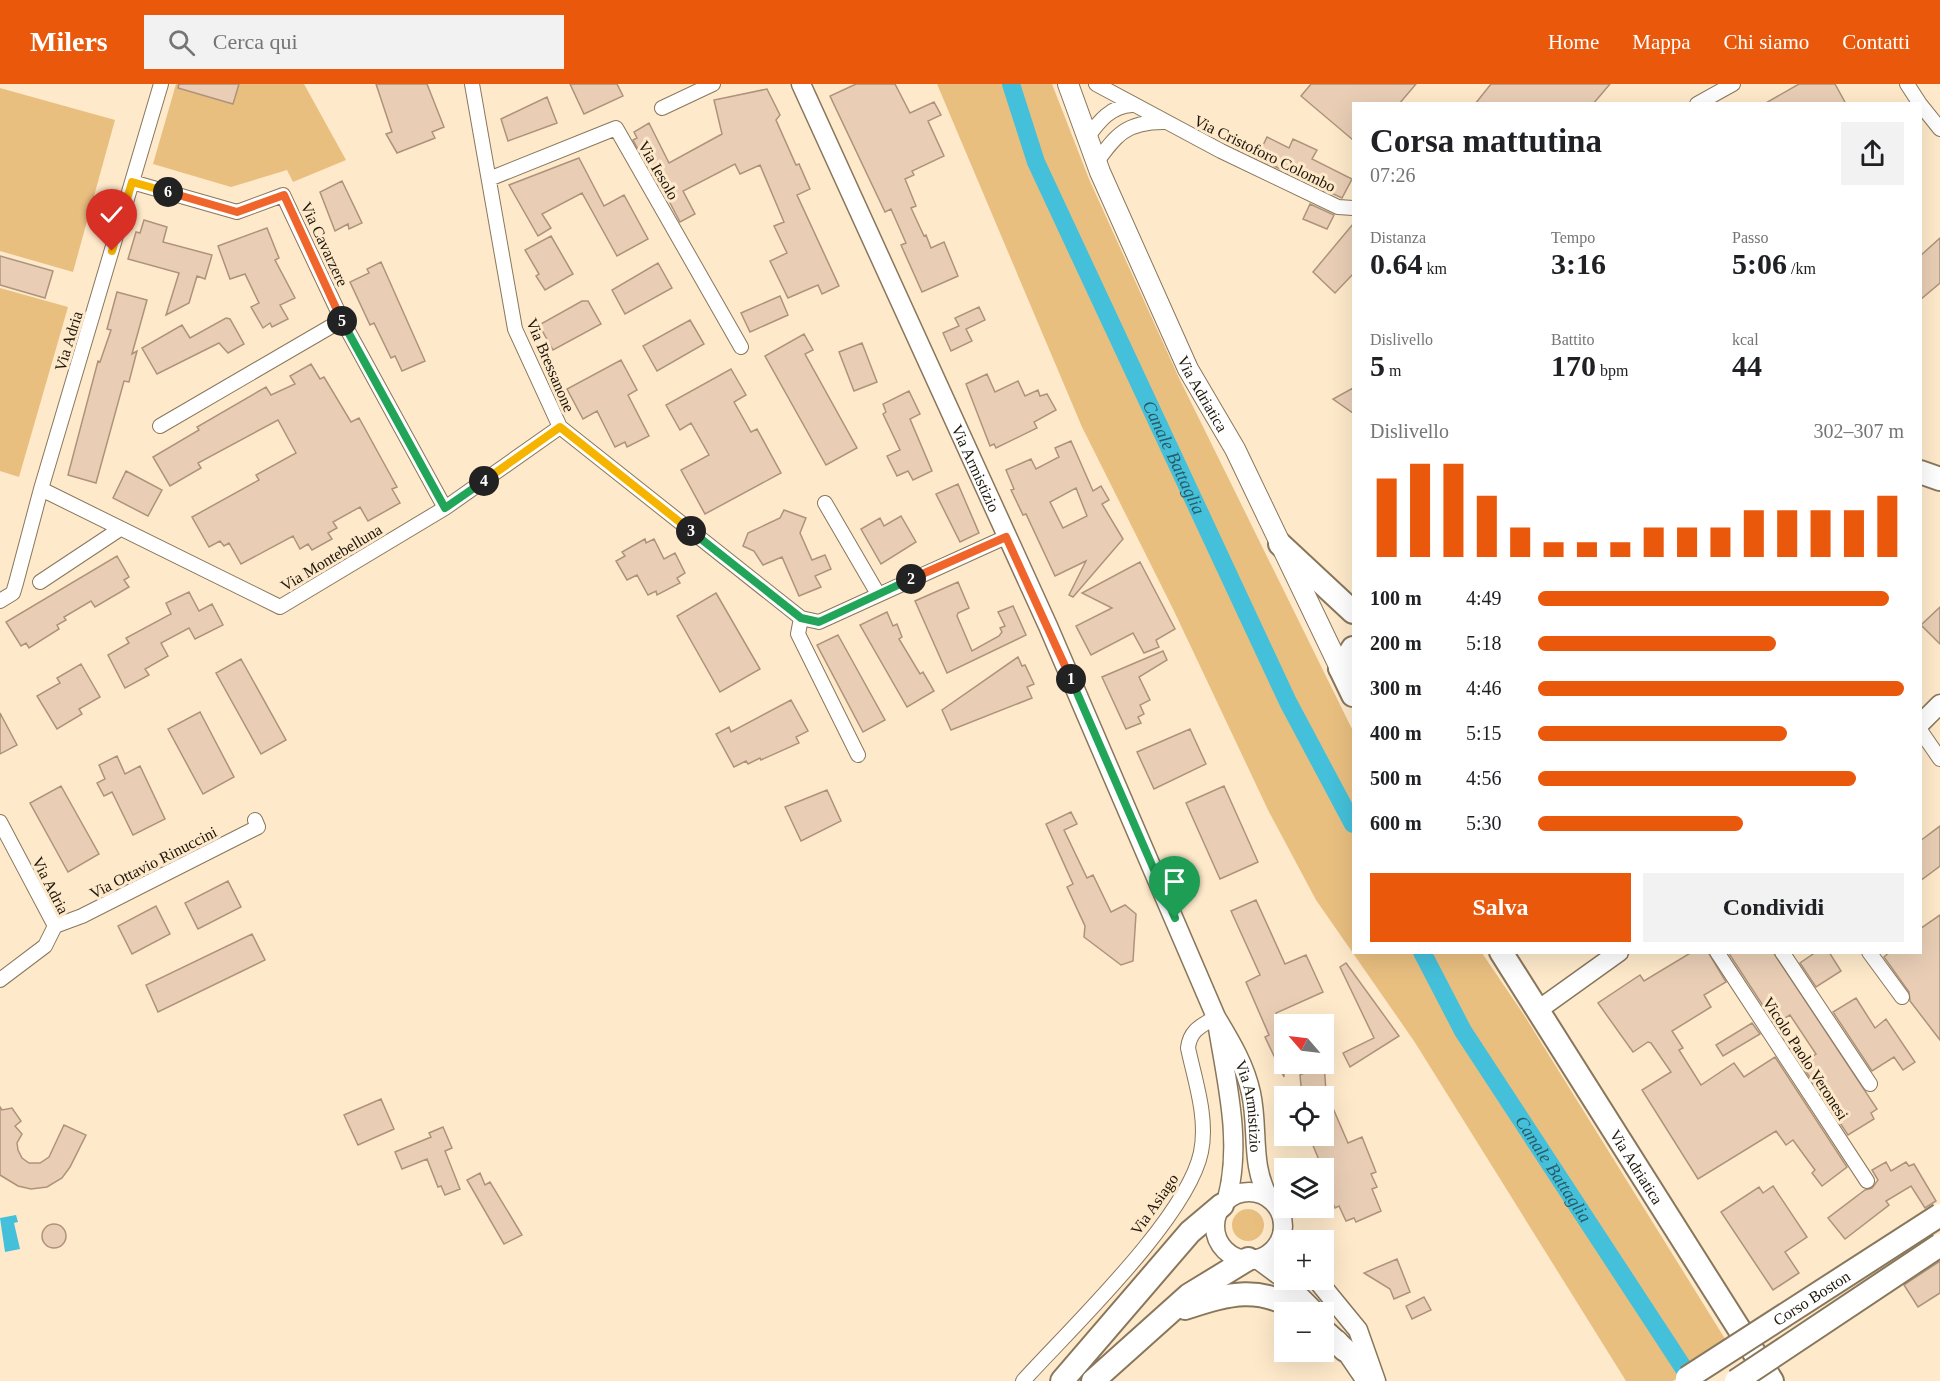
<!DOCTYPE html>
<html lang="it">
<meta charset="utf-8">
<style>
:root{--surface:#fff;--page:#f2f2f2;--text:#202124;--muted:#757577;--accent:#ea580c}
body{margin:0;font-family:"Times New Roman",serif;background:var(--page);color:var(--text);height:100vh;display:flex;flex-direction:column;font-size:22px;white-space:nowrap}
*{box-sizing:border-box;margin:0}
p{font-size:20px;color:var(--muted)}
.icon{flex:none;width:33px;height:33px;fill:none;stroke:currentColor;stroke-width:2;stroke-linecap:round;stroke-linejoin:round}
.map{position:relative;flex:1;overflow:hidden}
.panel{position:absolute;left:1352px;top:18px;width:570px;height:852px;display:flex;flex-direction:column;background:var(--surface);border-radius:0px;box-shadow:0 6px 24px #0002}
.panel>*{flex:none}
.needle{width:39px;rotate:298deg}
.tools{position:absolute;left:1274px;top:930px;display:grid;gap:12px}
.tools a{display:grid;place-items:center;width:60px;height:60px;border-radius:0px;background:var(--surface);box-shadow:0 6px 24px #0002;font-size:30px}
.pin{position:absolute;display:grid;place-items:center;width:51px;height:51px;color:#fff;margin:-62px -26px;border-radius:50% 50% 50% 0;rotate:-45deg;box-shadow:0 0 6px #0007}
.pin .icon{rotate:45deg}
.km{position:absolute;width:30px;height:30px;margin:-15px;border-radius:50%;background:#222;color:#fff;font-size:16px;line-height:30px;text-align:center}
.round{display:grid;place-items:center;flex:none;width:63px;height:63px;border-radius:0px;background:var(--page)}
.head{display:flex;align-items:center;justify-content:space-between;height:102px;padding:0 18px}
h1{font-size:33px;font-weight:600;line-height:45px}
.stats{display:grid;grid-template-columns:repeat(3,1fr);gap:9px;height:102px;padding:6px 18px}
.stats div{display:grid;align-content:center}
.stats b{font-size:30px;font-weight:600}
.stats small{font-size:16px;font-weight:400}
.stats p{font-size:16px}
.chart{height:168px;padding:12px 18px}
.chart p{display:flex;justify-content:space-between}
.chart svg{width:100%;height:108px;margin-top:6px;stroke:var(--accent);stroke-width:6}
.cta{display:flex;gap:12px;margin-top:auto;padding:12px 18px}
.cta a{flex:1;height:69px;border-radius:0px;background:var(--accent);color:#fff;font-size:24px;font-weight:600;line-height:69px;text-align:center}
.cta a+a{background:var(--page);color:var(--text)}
ul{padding:0 18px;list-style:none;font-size:20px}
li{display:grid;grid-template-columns:96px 72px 1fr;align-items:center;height:45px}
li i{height:15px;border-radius:8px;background:var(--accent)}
header{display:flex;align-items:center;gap:36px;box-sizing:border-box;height:84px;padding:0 30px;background:var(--accent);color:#fff}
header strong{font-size:28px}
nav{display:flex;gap:33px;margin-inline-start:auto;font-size:21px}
.search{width:420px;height:54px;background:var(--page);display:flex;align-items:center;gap:15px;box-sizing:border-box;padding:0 21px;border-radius:0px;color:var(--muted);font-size:22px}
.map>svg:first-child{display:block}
.green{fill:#e9bf80}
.water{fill:#44c0da}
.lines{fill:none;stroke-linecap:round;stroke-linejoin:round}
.canal{stroke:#44c0da;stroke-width:18}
.building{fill:#e9ceb5;stroke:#ae937c;stroke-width:1.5;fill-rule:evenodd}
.minor-casing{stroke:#89775b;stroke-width:16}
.tertiary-casing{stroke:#89775b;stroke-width:21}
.secondary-casing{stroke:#89775b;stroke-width:22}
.primary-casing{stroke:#89775b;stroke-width:26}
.trunk-casing{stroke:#89775b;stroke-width:26}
.minor{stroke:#fff;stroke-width:14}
.tertiary{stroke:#fff;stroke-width:18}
.secondary{stroke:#fff;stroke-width:20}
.primary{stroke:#fff;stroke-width:22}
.trunk{stroke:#fff;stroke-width:22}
.trunk-bridge-casing{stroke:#89775b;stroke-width:26;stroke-linecap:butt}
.trunk-bridge{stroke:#fff;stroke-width:22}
.split-1-casing{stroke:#fff;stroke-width:12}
.split-2-casing{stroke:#fff;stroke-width:12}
.split-3-casing{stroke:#fff;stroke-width:12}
.split-4-casing{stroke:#fff;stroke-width:12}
.split-5-casing{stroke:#fff;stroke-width:12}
.split-6-casing{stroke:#fff;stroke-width:12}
.split-7-casing{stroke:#fff;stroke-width:12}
.split-1{stroke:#22a559;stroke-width:8}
.split-2{stroke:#f0652b;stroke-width:8}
.split-3{stroke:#22a559;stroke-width:8}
.split-4{stroke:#f5b400;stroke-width:8}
.split-5{stroke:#22a559;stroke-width:8}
.split-6{stroke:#f0652b;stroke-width:8}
.split-7{stroke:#f5b400;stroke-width:8}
.labels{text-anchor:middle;stroke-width:6;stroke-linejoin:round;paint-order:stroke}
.street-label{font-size:16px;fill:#1d160b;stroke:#fee9ca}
.water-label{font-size:18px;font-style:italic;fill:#295c67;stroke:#fee9ca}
</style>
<header>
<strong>Milers</strong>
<div class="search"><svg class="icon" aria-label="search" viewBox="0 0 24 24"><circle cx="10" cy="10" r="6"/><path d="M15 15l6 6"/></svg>Cerca qui</div>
<nav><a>Home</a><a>Mappa</a><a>Chi siamo</a><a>Contatti</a></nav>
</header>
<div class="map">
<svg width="1940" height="1297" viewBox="0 0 1940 1297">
<rect width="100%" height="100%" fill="#fee9ca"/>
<path class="green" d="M176,0H304L346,76L293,98L287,86L231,103L153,80Z
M937,0H1052L1089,95L1179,294L1353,647V868L1482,869L1524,931L1727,1258L1673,1297H1626L1414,957L1316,816L1269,728L1174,527L1082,343Z
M0,4L115,36L73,188L0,167Z
M0,204L68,223L19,393L0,387Z
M1232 1141a16 16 0 1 1 32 0a16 16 0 1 1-32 0Z"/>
<path class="water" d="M16,1131L18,1138L14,1139L20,1165L5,1168L0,1134Z"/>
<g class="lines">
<g class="canal">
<path id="s1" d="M1011,0L1036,78L1288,618L1353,740"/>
<path id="s2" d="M1422,868L1463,947L1692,1297"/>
</g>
</g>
<path class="building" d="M179,0H239L233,20L178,4Z
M376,0H427L444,43L432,48L435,54L397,69L386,50L392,48Z
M570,0H617L623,12L584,30Z
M856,0H895L910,29L934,18L941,31L928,37L944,72L912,87L914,91L905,95L916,122L911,124L924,152L926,151L931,164L944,158L958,192L922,208L901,161L906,159L891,125L885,128L830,12Z
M1311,0H1416L1399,20H1353V56L1301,12Z
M1491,0H1610L1593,20H1475Z
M1799,0H1835L1846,20H1764Z
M767,5L780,31L776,36L796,81L799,80L810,105L797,111L839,202L822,210L818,201L788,214L770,177L787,169L774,142L784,138L760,81L740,90L735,80L683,107L695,130L680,138L643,67L640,69L633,56L637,54L634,48L649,39L669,79L722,50L714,16Z
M547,13L557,39L508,57L501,35Z
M1267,53L1289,64L1293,55L1317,66L1312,75L1352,95L1342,114L1257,74Z
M579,74L604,122L624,111L648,155L617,172L582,109L542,130L551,144L538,152L509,101Z
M342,97L362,139L349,145L348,140L335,147L320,108Z
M1310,120L1334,131L1327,145L1303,135Z
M144,136L167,143L163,158L212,171L205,195L197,192L189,219L166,231L179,189L128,175L136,148L140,149Z
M1353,140V190L1335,209L1313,188Z
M267,144L279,174L275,176L295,214L280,221L288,235L272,243L270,239L263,244L251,223L259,219L245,190L230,195L218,162Z
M551,152L573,190L545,206L536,192L539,190L525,166Z
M1940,154V199L1920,216V172Z
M0,172L53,187L45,214L0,201Z
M381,178L425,277L402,287L395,272L391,274L374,239L370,241L350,198L369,189L367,185Z
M658,179L672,204L625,230L612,206Z
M117,208L147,216L132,270L137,267L129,298L124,297L96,399L68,391L98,277L100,278L111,246L107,245Z
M780,212L788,231L750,248L741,229Z
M582,217H588L601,240L553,266L539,241Z
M979,223L985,236L966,245L972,257L951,267L943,249L959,242L955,234Z
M226,234L230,235L244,260L228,269L219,259L157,290L142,264L182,241L190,254Z
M690,236L704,260L657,287L643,262Z
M804,250L813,266L805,270L857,364L826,381L765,272Z
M862,259L877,298L854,307L839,268Z
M621,276L637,306L628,311L649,352L627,363L625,358L615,363L597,327L583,335L567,305Z
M311,280L320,295L324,293L351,338L359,334L397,403L392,405L400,419L368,437L360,423L333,438L337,444L328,449L332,455L312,466L308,460L300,465L293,452L241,480L229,459L224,462L220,457L209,463L192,433L259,396L256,391L296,369L278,336L198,379L201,384L170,402L153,373L199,346L197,343L266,303L271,311L295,300L290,292Z
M731,285L746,311L734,318L751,348L757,345L781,389L705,430L681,386L709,371L691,339L680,346L666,321Z
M987,290L995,308L1018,297L1025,312L1038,306L1040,312L1047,310L1056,326L1034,338L1037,344L996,364L994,360L990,362L966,300Z
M1353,304V329L1333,315Z
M909,307L920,330L910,335L932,387L913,396L908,387L897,392L887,372L900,366L883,330L886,328L883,320Z
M1071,357L1093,407L1101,402L1109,416L1102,420L1123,455L1073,513L1069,511L1086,477L1055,492L1026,430L1023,431L1011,406L1014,405L1006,386L1031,375L1036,385L1059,373L1055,364ZM1076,404L1087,432L1063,444L1050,418Z
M126,387L162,406L148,432L113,414Z
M958,400L979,449L960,458L936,410Z
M784,426L806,434L800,449L812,476L825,471L831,485L815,492L821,503L799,512L782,473L763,481L754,467L743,462L748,449L780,434Z
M901,432L916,458L881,480L861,445L880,434L884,442Z
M645,455L646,459L654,455L664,475L675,469L685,489L677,494L680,499L657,511L656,507L648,511L637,491L627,496L616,477L625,472L622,468Z
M117,472L129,493L124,496L129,503L95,523L91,517L64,533L66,536L57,541L59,545L29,564L26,559L21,562L6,538Z
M1140,478L1175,545L1156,556L1159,563L1144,569L1133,549L1091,571L1076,542L1112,524L1082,509Z
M958,498L969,524L958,529L957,532L972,567L999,552L1002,548L1000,544L1005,542L998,528L1013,522L1026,551L947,589L915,517Z
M189,508L199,527L212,520L223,541L195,555L189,544L161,559L168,572L145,585L149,591L125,604L108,571L129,559L126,554L171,530L166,519Z
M716,509L760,585L720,608L677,532Z
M1940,523V560L1921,541Z
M887,528L893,542L897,540L902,553L899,555L920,590L923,588L934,607L907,623L860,541Z
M838,551L885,636L863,648L817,561Z
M1163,567L1167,576L1139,593L1150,616L1140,621L1144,630L1138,633L1141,639L1126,645L1102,593Z
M1018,573L1022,582L1025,581L1034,600L1027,603L1032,614L951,646L942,626Z
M241,575L286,656L261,670L216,589Z
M81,580L100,613L79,625L82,630L57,645L37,612L60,599L57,594Z
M791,616L808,647L796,653L799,659L761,676L760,674L748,680L746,677L734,683L716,650L729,643L731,648Z
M200,628L234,693L203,710L168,645Z
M0,629L17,661L0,670Z
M1190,645L1206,680L1154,705L1137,668Z
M117,672L125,690L140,682L165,735L133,751L112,708L104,712L97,699L105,695L99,681Z
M61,702L99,770L68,788L30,719Z
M1224,702L1258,778L1220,795L1186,719Z
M827,706L841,737L801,757L785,723Z
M1071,728L1077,740L1064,746L1087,794L1093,791L1111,828L1125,821L1136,830L1133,877L1121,881L1084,853L1085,842L1067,803L1073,800L1046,740Z
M1940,742V782L1920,797V757Z
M228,797L241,823L198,845L185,819Z
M1256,816L1285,880L1306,871L1323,908L1276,929L1284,944V993L1265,953L1269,951L1246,898L1260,891L1231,827Z
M156,822L170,850L132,870L118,842Z
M1940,831V956L1910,917L1909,908L1884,873L1890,868H1920V845Z
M252,850L265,876L158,928L146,901Z
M1692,868H1708L1726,898L1704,911L1711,923L1672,947L1683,964L1679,966L1701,1001L1734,979L1744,993L1775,973L1847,1083L1822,1102L1812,1089L1815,1086L1793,1056L1786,1061L1776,1047L1698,1095L1642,1006L1671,988L1651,959L1648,958L1633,968L1598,919L1640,891L1644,897Z
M1728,868H1773L1877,1025L1871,1029L1874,1035L1848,1051L1801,980L1816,970L1790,931L1775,940Z
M1816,868H1829L1841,887L1816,903L1800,879Z
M1346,879L1399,952L1350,983L1343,969L1374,954L1340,883Z
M1856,914L1875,944L1886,935L1915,978L1903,986L1894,973L1872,987L1833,928Z
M1752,939L1760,950L1723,972L1716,961Z
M1324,979L1326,1008L1348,1059L1362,1053L1376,1088L1371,1090L1377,1103L1372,1105L1381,1127L1356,1138L1354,1134L1346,1137L1339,1122L1335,1124L1323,1095V1084H1319L1316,1077L1319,1076L1309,1052H1323V1012H1302L1300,991Z
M381,1015L394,1045L358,1061L344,1031Z
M0,1023L2,1026L12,1024L21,1037L15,1042L22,1050L17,1059L18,1066L22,1074L29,1079H40L49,1073L64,1041L86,1051L70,1083L62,1094L47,1103L31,1105L18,1102L0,1091Z
M443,1043L452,1064L445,1067L460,1105L445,1111L441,1102L438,1103L427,1075L402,1085L395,1068L431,1053L429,1049Z
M1886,1078L1891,1087L1906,1078L1909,1082L1914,1080L1936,1117L1925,1124L1911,1102L1886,1117L1889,1121L1845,1155L1828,1134L1865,1106L1872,1104L1878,1096L1872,1086Z
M480,1089L485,1101L490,1098L522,1151L504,1160L467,1096Z
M1773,1102L1807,1153L1785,1168L1799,1189L1773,1206L1721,1128L1759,1103L1763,1109Z
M42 1152a12 12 0 1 1 24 0a12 12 0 1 1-24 0Z
M1397,1175L1410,1208L1394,1215L1390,1205L1364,1189Z
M1940,1177V1209L1918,1223L1904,1201Z
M1424,1213L1431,1226L1412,1235L1406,1222Z"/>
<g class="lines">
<defs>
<path id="minor" d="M472,0L515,245L560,343L801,534L819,538L1006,453
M1096,0L1221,67L1338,123L1353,124
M1907,0L1920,20
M1697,20L1733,0
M1920,20L1940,45
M662,24L713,0
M1087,54C1099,37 1111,22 1132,21
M1096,79C1116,51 1126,38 1163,38
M489,95L616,44L741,263
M132,98L237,128L283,111L342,236L445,424
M160,342L342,236
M41,405L280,523L445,424L560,343
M825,419L878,510
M40,498L120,445
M0,517L13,509L16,499L41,405L161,0
M801,534L798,550L858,671
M1920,646L1940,675
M0,738L55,842
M55,842L82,832L258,743L255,736
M1717,868L1867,1097
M1782,868L1870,1000
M1869,868L1902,913
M0,896L45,862L55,842
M1023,1297C1070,1245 1188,1133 1201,1068C1208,1034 1195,997 1188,964C1190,946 1201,942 1216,933"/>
<g id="tertiary">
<path id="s3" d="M801,0L1048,542L1216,933C1231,958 1245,981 1251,1009C1259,1046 1250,1081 1269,1114"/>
<path d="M1920,640L1940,620"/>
<path d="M1538,926L1619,868"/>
<path d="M1218,944C1227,1000 1242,1059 1227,1115"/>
<circle cx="1249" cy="1142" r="34"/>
<path d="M1257,1175L1284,1195"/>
<path d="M1284,1196L1316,1228"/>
<path d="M1317,1196L1358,1246L1376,1297"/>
<path d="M1338,1256L1366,1297"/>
</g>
<g id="secondary">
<path id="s4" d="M1068,0L1100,88L1188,285L1235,365L1340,584"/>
</g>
<g id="primary">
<path d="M1340,584L1353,611"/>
<path id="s5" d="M1501,868L1772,1297"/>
</g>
<path id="trunk" d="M1920,388L1940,395
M1280,460L1353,528
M1340,584L1353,564
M1185,1224C1231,1209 1259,1201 1302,1228
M1323,1246L1345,1266
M1062,1297L1190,1148L1222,1121
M1093,1297L1189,1211L1248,1175"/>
</defs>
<use href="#minor" class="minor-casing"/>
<use href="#tertiary" class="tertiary-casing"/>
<use href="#secondary" class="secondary-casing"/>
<use href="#primary" class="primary-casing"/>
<use href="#trunk" class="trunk-casing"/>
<use href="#minor" class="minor"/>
<use href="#tertiary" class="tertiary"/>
<use href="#secondary" class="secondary"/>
<use href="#primary" class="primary"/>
<use href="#trunk" class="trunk"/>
<defs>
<g id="trunk-bridge">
<path id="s6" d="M1687,1294L1940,1131"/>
<path d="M1736,1297L1940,1161"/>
</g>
</defs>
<use href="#trunk-bridge" class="trunk-bridge-casing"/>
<use href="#trunk-bridge" class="trunk-bridge"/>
</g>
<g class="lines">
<defs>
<path id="split-1" d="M1071,595L1175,834"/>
<path id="split-2" d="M911,495L1006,453L1071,595"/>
<path id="split-3" d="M691,447L801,534L819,538L911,495"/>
<path id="split-4" d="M484,397L560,343L691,447"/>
<path id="split-5" d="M342,237L445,424L484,397"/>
<path id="split-6" d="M168,108L237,128L284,111L342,237"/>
<path id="split-7" d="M112,167L132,98L168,108"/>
</defs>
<use href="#split-1" class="split-1-casing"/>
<use href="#split-2" class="split-2-casing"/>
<use href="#split-3" class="split-3-casing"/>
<use href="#split-4" class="split-4-casing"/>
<use href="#split-5" class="split-5-casing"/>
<use href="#split-6" class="split-6-casing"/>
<use href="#split-7" class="split-7-casing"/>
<use href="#split-1" class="split-1"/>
<use href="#split-2" class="split-2"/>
<use href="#split-3" class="split-3"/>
<use href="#split-4" class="split-4"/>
<use href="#split-5" class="split-5"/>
<use href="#split-6" class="split-6"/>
<use href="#split-7" class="split-7"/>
</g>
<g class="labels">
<g class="street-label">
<text transform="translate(1265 69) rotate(26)" y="6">Via Cristoforo Colombo</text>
<text transform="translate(659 86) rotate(60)" y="6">Via Iesolo</text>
<text transform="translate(325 160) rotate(65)" y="6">Via Cavarzere</text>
<text transform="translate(68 257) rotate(-73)" y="6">Via Adria</text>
<text transform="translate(551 281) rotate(67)" y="6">Via Bressanone</text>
<text dy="6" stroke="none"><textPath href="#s4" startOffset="338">Via Adriatica</textPath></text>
<text dy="6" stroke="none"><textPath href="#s3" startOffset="422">Via Armistizio</textPath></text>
<text transform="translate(331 473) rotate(-31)" y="6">Via Montebelluna</text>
<text transform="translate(153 778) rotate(-27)" y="6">Via Ottavio Rinuccini</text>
<text transform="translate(51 801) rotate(63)" y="6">Via Adria</text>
<text transform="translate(1806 974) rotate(57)" y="6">Vicolo Paolo Veronesi</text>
<text dy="6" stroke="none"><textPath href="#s3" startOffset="1118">Via Armistizio</textPath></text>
<text dy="6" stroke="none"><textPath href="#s5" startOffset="254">Via Adriatica</textPath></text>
<text transform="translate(1154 1120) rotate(-55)" y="6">Via Asiago</text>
<text dy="6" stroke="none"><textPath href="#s6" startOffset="148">Corso Boston</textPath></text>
</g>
<g class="water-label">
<text dy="6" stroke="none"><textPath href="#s1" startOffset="408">Canale Battaglia</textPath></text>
<text dy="6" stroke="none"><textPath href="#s2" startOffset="254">Canale Battaglia</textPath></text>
</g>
</g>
</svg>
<div class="tools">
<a><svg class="needle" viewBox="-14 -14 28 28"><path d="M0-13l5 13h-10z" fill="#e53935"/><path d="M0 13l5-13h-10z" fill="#757577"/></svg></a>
<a><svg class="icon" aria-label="locate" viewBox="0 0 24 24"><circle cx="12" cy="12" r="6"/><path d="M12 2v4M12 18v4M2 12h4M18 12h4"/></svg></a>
<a><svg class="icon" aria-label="layers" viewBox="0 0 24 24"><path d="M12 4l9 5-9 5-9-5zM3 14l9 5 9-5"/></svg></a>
<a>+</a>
<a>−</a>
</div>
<div class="pin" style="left:1175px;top:834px;background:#1e9e55"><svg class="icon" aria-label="arrive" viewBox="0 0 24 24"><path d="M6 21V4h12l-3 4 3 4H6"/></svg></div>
<div class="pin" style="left:112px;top:167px;background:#d93025"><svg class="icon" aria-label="check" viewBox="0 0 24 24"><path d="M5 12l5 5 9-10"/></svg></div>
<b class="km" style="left:1071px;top:595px">1</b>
<b class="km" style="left:911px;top:495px">2</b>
<b class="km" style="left:691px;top:447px">3</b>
<b class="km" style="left:484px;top:397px">4</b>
<b class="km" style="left:342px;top:237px">5</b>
<b class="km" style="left:168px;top:108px">6</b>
<section class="panel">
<div class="head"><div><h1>Corsa mattutina</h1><p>07:26</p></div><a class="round"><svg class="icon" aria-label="share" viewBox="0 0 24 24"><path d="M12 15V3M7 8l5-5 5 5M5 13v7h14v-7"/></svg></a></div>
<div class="stats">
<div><p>Distanza</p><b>0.64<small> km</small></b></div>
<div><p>Tempo</p><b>3:16</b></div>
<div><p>Passo</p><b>5:06<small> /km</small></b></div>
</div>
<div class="stats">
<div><p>Dislivello</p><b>5<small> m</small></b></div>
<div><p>Battito</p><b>170<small> bpm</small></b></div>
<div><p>kcal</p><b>44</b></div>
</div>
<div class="chart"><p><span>Dislivello</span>302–307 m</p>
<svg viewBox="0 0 160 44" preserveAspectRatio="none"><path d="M5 44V12M15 44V6M25 44V6M35 44V19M45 44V32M55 44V38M65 44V38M75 44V38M85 44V32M95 44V32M105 44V32M115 44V25M125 44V25M135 44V25M145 44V25M155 44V19"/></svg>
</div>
<ul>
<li><b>100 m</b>4:49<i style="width:96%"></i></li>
<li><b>200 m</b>5:18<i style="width:65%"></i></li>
<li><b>300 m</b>4:46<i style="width:100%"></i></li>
<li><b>400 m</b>5:15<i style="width:68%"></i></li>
<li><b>500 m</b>4:56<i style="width:87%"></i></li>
<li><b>600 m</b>5:30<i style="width:56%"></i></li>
</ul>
<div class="cta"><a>Salva</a><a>Condividi</a></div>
</section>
</div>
